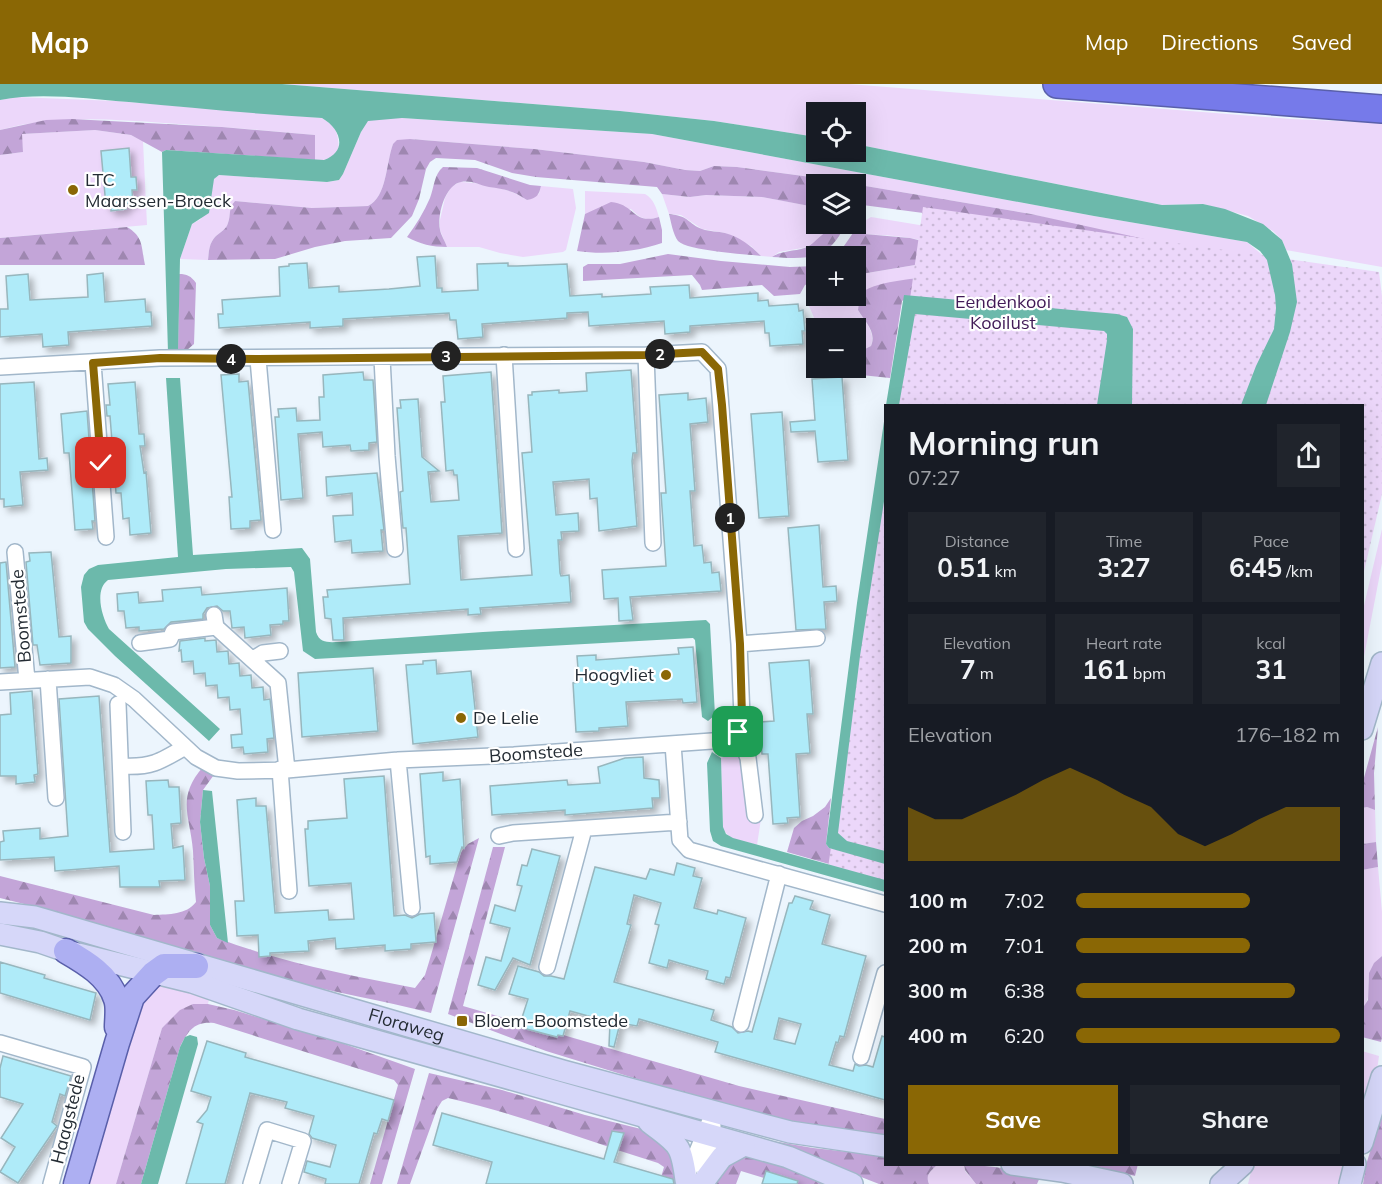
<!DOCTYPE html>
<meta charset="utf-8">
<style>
:root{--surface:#171b24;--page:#20242c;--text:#f1f3f6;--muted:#9ea1a6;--accent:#8a6705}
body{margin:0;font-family:Mulish,sans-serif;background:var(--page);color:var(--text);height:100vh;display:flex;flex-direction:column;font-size:22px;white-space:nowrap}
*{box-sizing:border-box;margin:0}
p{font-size:20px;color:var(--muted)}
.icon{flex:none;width:33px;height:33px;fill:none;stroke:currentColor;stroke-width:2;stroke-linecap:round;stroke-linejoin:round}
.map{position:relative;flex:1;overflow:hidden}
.panel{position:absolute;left:884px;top:320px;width:480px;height:762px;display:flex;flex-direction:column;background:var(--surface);border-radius:0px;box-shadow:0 6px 24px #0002}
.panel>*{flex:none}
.controls{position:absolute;left:806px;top:18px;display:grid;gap:12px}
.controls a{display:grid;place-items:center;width:60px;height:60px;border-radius:0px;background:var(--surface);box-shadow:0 6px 24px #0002;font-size:30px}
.pin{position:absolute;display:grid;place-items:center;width:51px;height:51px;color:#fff;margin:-26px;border-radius:12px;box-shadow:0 3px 9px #0006}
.km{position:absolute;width:30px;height:30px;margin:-15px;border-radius:50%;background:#222;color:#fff;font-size:16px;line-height:30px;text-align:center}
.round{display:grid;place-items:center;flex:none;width:63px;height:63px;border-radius:0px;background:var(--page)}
.summary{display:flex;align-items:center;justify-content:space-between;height:102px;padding:0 24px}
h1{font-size:33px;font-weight:700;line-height:45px}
.figures{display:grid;grid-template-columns:repeat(3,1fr);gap:9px;height:102px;padding:6px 24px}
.figures div{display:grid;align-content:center;border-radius:0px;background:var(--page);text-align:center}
.figures b{font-size:26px;font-weight:700}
.figures small{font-size:16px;font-weight:400}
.figures p{font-size:16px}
.chart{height:168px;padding:12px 24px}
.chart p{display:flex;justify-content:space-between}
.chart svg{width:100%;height:108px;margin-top:6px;fill:var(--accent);opacity:.7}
.cta{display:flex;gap:12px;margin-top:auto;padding:12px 24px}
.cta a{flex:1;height:69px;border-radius:0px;background:var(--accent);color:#fff;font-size:24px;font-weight:700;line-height:69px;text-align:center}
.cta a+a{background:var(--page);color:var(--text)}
ul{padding:0 24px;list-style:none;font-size:20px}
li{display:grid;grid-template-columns:96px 72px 1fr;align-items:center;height:45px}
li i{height:15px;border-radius:8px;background:var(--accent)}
header{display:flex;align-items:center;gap:36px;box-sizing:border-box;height:84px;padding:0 30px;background:var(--accent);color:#fff}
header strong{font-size:28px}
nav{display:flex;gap:33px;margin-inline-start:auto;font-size:21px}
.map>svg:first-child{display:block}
.grass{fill:#ecd7fa}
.forest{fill:url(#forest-firs)}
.park{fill:url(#park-dots)}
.water{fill:#6cb9ab}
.building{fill:#afebf9;stroke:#97b6bd;stroke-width:1.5;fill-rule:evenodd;filter:url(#shadow)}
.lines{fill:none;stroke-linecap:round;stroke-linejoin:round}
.street-casing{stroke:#a2b7ca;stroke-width:18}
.secondary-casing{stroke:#a2b7ca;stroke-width:24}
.primary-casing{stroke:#595faa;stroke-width:27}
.highway-casing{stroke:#595faa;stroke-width:30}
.street{stroke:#fff;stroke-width:15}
.secondary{stroke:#d6d7f9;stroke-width:21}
.primary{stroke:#adaff2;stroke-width:24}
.highway{stroke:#767aea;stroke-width:27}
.route-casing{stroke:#fff;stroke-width:12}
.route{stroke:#8a6705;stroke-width:8}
.poi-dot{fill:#8a6705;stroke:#fff;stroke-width:2}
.labels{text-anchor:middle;stroke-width:4.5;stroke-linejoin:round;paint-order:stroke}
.poi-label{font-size:18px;fill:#242c34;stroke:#fff;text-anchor:start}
.park-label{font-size:18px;fill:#411a57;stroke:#fff}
.street-label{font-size:18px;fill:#242c34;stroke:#fff}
</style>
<header>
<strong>Map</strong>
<nav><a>Map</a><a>Directions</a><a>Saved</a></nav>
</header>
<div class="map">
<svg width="1382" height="1100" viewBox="0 0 1382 1100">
<defs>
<pattern id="forest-firs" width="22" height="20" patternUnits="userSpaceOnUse" patternTransform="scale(1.5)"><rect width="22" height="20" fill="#c3a5d8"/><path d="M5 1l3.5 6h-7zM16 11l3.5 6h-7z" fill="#9e87b0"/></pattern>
<pattern id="park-dots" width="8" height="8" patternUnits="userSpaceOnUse" patternTransform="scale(1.5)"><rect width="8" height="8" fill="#ecd7fa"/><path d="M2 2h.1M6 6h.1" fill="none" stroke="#cab9d7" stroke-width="1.8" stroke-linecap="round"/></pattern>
<filter id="shadow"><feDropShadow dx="4.5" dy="4.5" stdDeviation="3" flood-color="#0004"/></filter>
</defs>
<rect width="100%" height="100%" fill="#ecf5fd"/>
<path class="grass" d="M282,0H849L1291,35L1382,39V183L1286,166L1282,156L1273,147L1248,132L1203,120L1162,121L855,60V28H816V53L714,37L620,27Z
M17,13L116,17L322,34C337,43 338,48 339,66C332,75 326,77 315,76V51C264,46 214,42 164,39C108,35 54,31 0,46V16Z
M377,34H402L652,50L1094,132L1247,158L1267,175L1271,189L1031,130L818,94L737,83L714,82L700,87L685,86L644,78L534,65L410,55L393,60C386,79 387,113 368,122L312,124L235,117C228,124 231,131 228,139C226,146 220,148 215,153C209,160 209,167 208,176L180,175L192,140L201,135L214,95L219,91L327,98L339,96L343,90L361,48L368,36Z
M95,46L131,51L143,57L147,141L0,154V71L23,68L21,50Z
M460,98C479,98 512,105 527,116L539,110L541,102L573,105L576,124L566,166L563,168L523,173L500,169L479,163H447L440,146V136L445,114L451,103Z
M585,107L645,110C654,115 656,124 659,133C645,137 641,135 631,125L585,130Z
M662,110L690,113L706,111L762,113L816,123V140H845L842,147L833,146L808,163L779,168L772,173L761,172L751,162L725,149L702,145L681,131L669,130Z
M871,133L998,154L1018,158C1007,167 1003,190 992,194C980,199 968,201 956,197C952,196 948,192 943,192C931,190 871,201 863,209C859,213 859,220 858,226C865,238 876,248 871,262L865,265H855V244H816L815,253V236L806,215L811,197H816V212H855V191L921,180L937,176L941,169L940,164C919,150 878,152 853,149L858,141Z
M1382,445V479L1362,583V530Z
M737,667L743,671L748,735H761L757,761C745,757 728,757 723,744L721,674Z
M1367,723L1375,726L1376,758L1362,760V724Z
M1378,783L1382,828V872C1358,892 1377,907 1362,925V786Z
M157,895L210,910L208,920H193L162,944L116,1100H86L138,918Z
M1362,967L1379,972L1376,993L1362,1036Z
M938,1080H964L965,1087L976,1100H929C925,1090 931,1087 938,1080Z
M1253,1080H1347L1340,1100H1248Z"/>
<path class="forest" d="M72,35L222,43L315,51V76L166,66L162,68L131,51L95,46L22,50L23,68L0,71V46L46,36Z
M410,55L534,65L644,78L685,86L700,87L714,82L737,83L818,94L1031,130L1181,163L855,120V100H816L815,123L762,113L706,111L690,113L662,110L657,103L536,93L512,89L475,76L436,74L430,78L426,85L419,115L412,132L391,154L345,157L315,163L275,175L208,176C209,167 209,160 215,153C220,148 226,146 228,139C231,131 228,124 235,117L312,124L368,122C387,113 386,79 393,60L397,56Z
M443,83L477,84L530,101L541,102C539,111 537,114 527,116C514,107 504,105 489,103C479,101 471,96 461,98C445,101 437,131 440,146C441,151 445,157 447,163C432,163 420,160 407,153C416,141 424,128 430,114C434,104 434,90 443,83Z
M611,118C635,120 633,141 659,133L662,146V159C635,168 605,171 577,167L585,130Z
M669,130C690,132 688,140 702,145C710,148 718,147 725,149C740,153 750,161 761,172C745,170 688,167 678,157C673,150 671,138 669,130Z
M127,143C144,153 141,163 145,181H0V154Z
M833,146L842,147C826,177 803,175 772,173C784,165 799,168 809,162C818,156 822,148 833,146Z
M853,149L910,154L934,160L921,180L855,191V172H837Z
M668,170L721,177L790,183L816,182V197L805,201L800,210L774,212L762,201L702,206L700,201L692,191L583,197V183L588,180H620Z
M179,190C187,190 191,192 196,199L194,260L187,266L178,268Z
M944,192L902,217L890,294L842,289L836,284H855V265H865L871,262C877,248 865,238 858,226C859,220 859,212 863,208C875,197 927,193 944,192Z
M1378,643L1374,689L1375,726L1367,723L1362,724V701Z
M203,683L216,688L203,706L200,738L204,774L210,802V841L217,854C280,878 348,891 415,904L425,891L429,878L461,768L468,760L479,754L431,929C383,916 333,909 285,895C190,868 96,837 0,814V792L154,831C169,830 186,831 196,818C194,801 194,784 193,767C190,731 176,714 203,683Z
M831,714L826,760L829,764L885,780V796L787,768L794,744L802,737L813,732L825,723Z
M1376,758L1378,783L1362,786V760Z
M493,763H505L463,922L739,1002L885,1035V1053L822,1045L673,1006L546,967L448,930Z
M1382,872V954L1381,958L1362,953V925L1368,916L1369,889L1374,879Z
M193,920H208L234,926L336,957L415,985L382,1100H370L398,1001L394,996L214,939C194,937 188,947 180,963L141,1100H116L162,944L180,926Z
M429,989L502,1006L585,1031L645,1046L670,1059L677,1100H659L664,1083L658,1079C588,1057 519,1030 448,1014L442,1017L437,1025L410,1100H397Z
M1382,1029V1100H1363L1366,1081Z
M767,1056L813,1064L885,1072V1080H938C931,1087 925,1090 929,1100H879Z
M740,1072H752L839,1100H784L741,1087L736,1100H711L714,1090Z
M964,1080L995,1083L1041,1091L1037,1100H976L965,1086Z
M1086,1080H1138L1135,1092Z"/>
<path class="park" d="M923,123L1379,188L1382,212V410L1362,496V321H895Z
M885,388V801L828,784Z"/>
<path class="water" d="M0,0H282L620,27L714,37L816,53V68H855V60L1162,121L1203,120L1225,125L1263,140L1282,156L1292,180L1297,218L1290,248L1266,321H1241L1256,282L1274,245L1276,224L1275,211L1267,176L1260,167L1247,158L1094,132L652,50L402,34L368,37L361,48L343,90L339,96L327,98L219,91L214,95L209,129L192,140L180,175L178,268H168L162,68L166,66L324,76C348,67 341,45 322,34C257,30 193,24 129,18C87,15 42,8 0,16Z
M904,211L1117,230L1127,233L1133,245L1132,321H1097L1107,256V250L1104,247L915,230L899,321H886Z
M166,294H180L193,471L302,464L310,475L316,548C320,560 329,558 340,558L483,548L706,536L710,540L715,631L708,637L702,633L695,556L693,554L315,575L303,567L294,488L291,483L226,485L108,496C94,506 102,533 109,545L220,645L209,657L115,572L88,545L84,538L81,503L84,491L89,485L98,481L178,473Z
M885,331V411L860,572L838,749L847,757L885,767V780L829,764L826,760L857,519Z
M712,668L721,674L723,743L726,750L733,754L885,796V808L721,762L713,757L710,747L707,679Z
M203,706L212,707L228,859L217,854L210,841V802L204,774L200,738Z
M190,951L197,953L198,960L158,1100H141L180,963L185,953Z"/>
<path class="building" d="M129,64L131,93H136L137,106H132L133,119L126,120V125L111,127V121L106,122L101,67Z
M435,172L437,204H442V208L478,206L477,180L508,179V182H517L567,180L570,212L602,210V213L651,210L650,203L689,201L690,214L758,209V217L768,216L769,222L798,220L799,227L803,226L805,247H802L803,260L770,262L769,249H765L764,237L690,242V248L665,250L664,237L589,242L588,228L567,229V234L482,240L483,253L458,255L456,236H450L449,229L343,235V242L310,244V238L219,244L218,230H223L222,216L280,212L279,183L289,182V180L307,179L309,204L339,202V208L389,205L420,202L417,173Z
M103,189L105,218L145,215L146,228H151L152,242L68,248L69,261L43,263L42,250L0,253V225H8L6,192L28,190L30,216L88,213L87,191Z
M631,286L637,369H633L632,377L637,442L599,447L597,414L590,415L589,395L553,398L556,431L578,429L579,447L561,448L562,456H558L560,489L561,492L569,491L571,518L480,524L481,530L468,531V525L343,534L344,556H333L331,535L325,534L323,513H328L327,506L410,500L406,444H403L400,408L403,407L397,324H401L400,316L418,315L422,373L439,387L428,388L431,418L459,416L457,391H454L453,386L446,387L441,318H445L443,292L491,288L502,449L458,452L461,496L532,491L522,369L532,368L528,311H532V308L559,306V309L587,307L586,289Z
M363,288L364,296H373L377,358L369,359V366L351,367L350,361L323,363L322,348L298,350L303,414L281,416L275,333H279L278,325L296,324L297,337L320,336L319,313H324L323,291Z
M239,290V298L248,297L261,436L250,437V444L231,445L229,413H232L221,291Z
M842,293L848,376L818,378L815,347L791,348L790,338L815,336L812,295Z
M34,298L39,375L47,374L48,386L20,388L23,421L4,423V415H0V300Z
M135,298L139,350H144L145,362H140L144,389L146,388L151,449L130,451L129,434L123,435L121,409H116L110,332H107L106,321H110L108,300Z
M688,309V316L706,314L708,338L690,340L695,407H690L694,462L702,461L704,479L711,478L712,489L719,488L721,507L630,513L633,536L619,537L618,514L604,515L602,486L666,482L661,409H666L659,311Z
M87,327L95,437H92L93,445L75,446L69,369H64L61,330Z
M782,328L789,432L759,434L751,330Z
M377,389L384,446H381L383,467L352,469L351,456L335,458L333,432L353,431L352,409L327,412L326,393Z
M819,441L823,503L836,502L837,517L824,518L826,545L796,546L788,444Z
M51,468L59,553L71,552V579L40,581L37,561H33L26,478L30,477L29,469Z
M6,478L15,583L0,584V479Z
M201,503L202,511L287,504L289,537H283V540L270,541L271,551L245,554L244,543L232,544L230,527H223L217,522L207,524L203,530V535L171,538L164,545L139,547V543L126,544L124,527H118L117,510L138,508L139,519L150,518L163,517L162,506Z
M205,554V557L216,556L217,568L228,567L229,580L239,579L240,592L251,591L252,604L263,603L264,616L270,615L274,654L267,655L268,668L244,670L243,663L232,664L231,651L242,650L240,625L230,626L229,613L218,614L217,601L206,602L205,589L194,590L193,577L182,578L181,566L179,567L180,557Z
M693,563L697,618L683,619L682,615L626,618L628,642L599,644V647L576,648L573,599L579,598L577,572L596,571V576L679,570L678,564Z
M436,576L437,590L471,587L478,653L413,660L406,581L423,580V577Z
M809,576L813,630H807L810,669L796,670L800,733L787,734L788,739L773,740L768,670H762L760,645V638L774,637L769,579Z
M373,584L378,647L302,653L298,589Z
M32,607L38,690L34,691L35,698L16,700V692H0V631L11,630L10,609Z
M99,612L110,768L154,765L152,731H148L146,697L168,696L169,703H179L181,739L171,740L173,764L183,762L185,796L159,797L160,803H120L119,782L55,787L54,773L0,776V758L4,757L3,747L40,744V755L68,752L59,615Z
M643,673L644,694L659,696L660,714H652L653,724L565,731V726L492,731L490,702L567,696L568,701L600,699L598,683L625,674Z
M443,688V697L460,695L464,764L462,763L457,778L430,780V772L426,773L420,690Z
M384,692L394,832L405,831L412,834L420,830L434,829L436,858L411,860V865L385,867V861L336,865L335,854L308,857L309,867L270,869V872L259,873L258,851L237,852L235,817H244L237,716L256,714V722H266L275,829L328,826L329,836L354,835L351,799L309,802L305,745H308V737L347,734L344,695Z
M532,765L560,772L530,881L513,874L495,906L478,901L486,873L501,877L510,844L490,839L495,821L515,827L522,802L517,801L522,781L527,782Z
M677,779L695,784L693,792L702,794L694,824L717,830L718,826L746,834L730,894L726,893L724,900L706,895L708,887L679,879L669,876L667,884L649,879L659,841L655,840L661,819L634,811L627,840L631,841L614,898L714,926L711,936L732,943L738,949L748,947L752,948L789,819H792L795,812L813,817L810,825L830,831L822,860L866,872L844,953L840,952L838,959L836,958L829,981L853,987L855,980L859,982L866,981L873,983L882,952L885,953V1016L715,968L718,958L639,935L637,942L620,939L614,963L609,962L610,938L570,927L563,952L558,951L557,953L519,943L528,915L509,910L518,882L539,888L544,892H551L564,895L595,783L646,795L650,785L674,791ZM779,934L801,940L795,960L774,955Z
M0,878L45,891L44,894L96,909L90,936L0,909Z
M207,957L246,969L245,973L394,1016L388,1037L382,1035L377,1050L374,1049L359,1100H325L326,1095L304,1088L307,1077L330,1083L336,1061L312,1054L309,1050L314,1032L285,1024L287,1018L250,1009L225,1100H186L203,1040L197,1038L207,1026L211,1013L191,1007Z
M3,972L71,992L65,1012L60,1010L52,1038L57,1042L18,1099L0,1088L15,1063L1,1054L23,1020L0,1013V984Z
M442,1029L604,1075L612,1047L624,1049L614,1078L673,1095L674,1100H486L492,1078L433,1061Z
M766,1087L798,1097L797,1100H762Z"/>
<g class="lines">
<defs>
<path id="street" d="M504,271L516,465
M646,271L653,459
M382,274L387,372L395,465
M258,275L273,446
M93,279L106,453
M0,283L160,274L646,271L702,268L718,285L739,560L742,633L738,648L726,656L514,671L398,676L287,686L238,687L216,684L196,673L134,615L114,601L90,593L0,598
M15,468L27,596
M214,531L216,543L278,599L287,686
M140,559L170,555L173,548L216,543
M739,560L817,554
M253,575L263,569L280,567
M48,595L56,714
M118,620L123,748
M738,648L748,674L755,731
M673,660L680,756L689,766L885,820
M398,676L412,824
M121,682C150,684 160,678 185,663
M280,685L289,807
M499,752L513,749L679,738
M547,883L584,745
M741,940L779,790
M0,959L83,983L51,1100
M861,973L885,889
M704,1092L713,1042
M686,1094L714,1027
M251,1100L267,1046L303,1057L290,1100"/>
<g id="secondary">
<path d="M1362,645L1382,579"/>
<path id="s1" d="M0,829L35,833L563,987L741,1035L790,1048L885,1062"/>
<path d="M0,850L40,858L66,867L192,898L298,935L788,1073L852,1100"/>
<path d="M649,1038C678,1061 681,1058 686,1096"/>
<path d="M1362,1059L1382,993"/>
<path d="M1012,1080L1062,1087L1122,1100"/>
<path d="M704,1097L722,1073L744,1061"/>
<path d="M1221,1100L1243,1080"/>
<path d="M1350,1100L1355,1080"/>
</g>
<path id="primary" d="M66,867C85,878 109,892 116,915C119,923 117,935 117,943
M76,1100L117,959L132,913L153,890L164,882H196"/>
<path id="highway" d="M1057,0L1382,25"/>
</defs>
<use href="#street" class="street-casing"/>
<use href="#secondary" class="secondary-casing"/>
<use href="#primary" class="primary-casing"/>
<use href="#highway" class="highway-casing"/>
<use href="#street" class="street"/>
<use href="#secondary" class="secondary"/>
<use href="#primary" class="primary"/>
<use href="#highway" class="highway"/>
</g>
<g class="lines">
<defs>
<path id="route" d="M101,379L93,279L160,274L258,275L646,271L702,268L718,285L722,321L740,560L742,633L738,648"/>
</defs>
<use href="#route" class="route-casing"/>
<use href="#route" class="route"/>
</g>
<g class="poi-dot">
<circle cx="73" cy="106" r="6"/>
<circle cx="666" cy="591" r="6"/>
<circle cx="461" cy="634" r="6"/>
<rect x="456" y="931" width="12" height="12" rx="3"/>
</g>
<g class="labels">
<g class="poi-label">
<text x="85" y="102">LTC<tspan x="85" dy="21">Maarssen-Broeck</tspan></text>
<text x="654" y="597" text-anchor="end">Hoogvliet</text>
<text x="473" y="640">De Lelie</text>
<text x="474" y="943">Bloem-Boomstede</text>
</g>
<g class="park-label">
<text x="1003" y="224">Eendenkooi<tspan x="1003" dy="21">Kooilust</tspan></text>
</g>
<g class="street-label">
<text transform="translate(21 532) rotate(-95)" y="6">Boomstede</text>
<text transform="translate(536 669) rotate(-4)" y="6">Boomstede</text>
<text dy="6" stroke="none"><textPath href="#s1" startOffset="422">Floraweg</textPath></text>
<text transform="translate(68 1035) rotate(-76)" y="6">Haagstede</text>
</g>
</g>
</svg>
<div class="controls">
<a><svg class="icon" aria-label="locate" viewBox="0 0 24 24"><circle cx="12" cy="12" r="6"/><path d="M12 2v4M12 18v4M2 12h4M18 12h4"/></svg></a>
<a><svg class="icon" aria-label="layers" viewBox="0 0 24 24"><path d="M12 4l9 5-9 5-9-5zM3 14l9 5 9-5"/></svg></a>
<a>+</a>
<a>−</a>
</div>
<div class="pin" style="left:738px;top:648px;background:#1e9e55"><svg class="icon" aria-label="arrive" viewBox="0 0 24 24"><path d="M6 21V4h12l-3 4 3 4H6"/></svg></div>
<div class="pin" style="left:101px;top:379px;background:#d93025"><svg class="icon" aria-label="check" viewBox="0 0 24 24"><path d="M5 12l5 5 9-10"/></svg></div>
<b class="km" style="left:730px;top:434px">1</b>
<b class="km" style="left:660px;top:270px">2</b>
<b class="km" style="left:446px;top:272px">3</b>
<b class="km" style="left:231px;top:275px">4</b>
<section class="panel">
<div class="summary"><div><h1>Morning run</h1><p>07:27</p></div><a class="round"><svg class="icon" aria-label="share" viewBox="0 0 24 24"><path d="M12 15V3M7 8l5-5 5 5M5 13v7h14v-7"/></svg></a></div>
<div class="figures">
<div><p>Distance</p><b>0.51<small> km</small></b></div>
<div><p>Time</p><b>3:27</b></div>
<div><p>Pace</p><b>6:45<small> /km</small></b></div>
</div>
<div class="figures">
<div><p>Elevation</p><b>7<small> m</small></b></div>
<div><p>Heart rate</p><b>161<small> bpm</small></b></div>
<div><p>kcal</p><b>31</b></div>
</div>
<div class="chart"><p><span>Elevation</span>176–182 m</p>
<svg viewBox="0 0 160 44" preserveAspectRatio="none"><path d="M0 44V22L10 27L20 27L30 22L40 17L50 11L60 6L70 11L80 17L90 22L100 33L110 38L120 33L130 27L140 22L150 22L160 22V44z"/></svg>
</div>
<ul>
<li><b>100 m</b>7:02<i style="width:66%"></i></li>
<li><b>200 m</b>7:01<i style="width:66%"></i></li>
<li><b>300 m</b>6:38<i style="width:83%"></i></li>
<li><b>400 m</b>6:20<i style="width:100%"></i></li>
</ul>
<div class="cta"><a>Save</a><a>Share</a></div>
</section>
</div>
